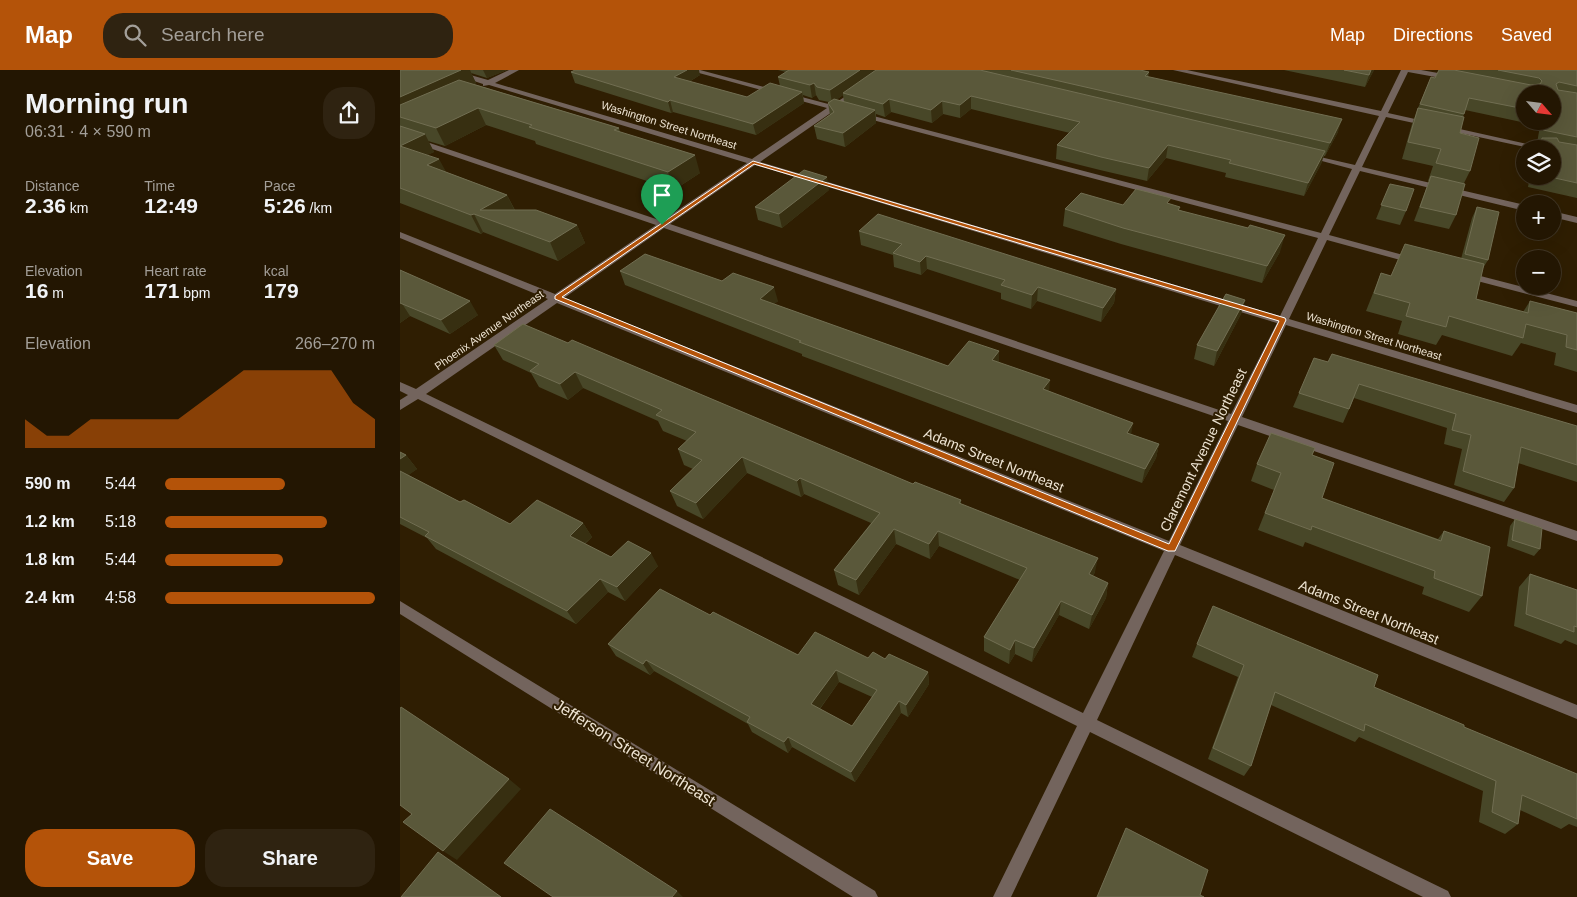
<!DOCTYPE html>
<meta charset="utf-8">
<style>
:root{--surface:#231602;--page:#2f2311;--text:#f1f3f6;--muted:#a39f99;--line:#403524;--accent:#b45309}
body{margin:0;font-family:Arial,sans-serif;background:var(--page);color:var(--text);height:100vh;display:flex;flex-direction:column;font-size:19px;white-space:nowrap}
*{box-sizing:border-box;margin:0}
p{font-size:16px;color:var(--muted)}
.icon{flex:none;width:28px;height:28px;fill:none;stroke:currentColor;stroke-width:2;stroke-linecap:round;stroke-linejoin:round}
.map{position:relative;flex:1;overflow:hidden}
.panel{display:flex;flex-direction:column;background:var(--surface);width:400px}
.panel>*{flex:none}
.needle{width:32px;rotate:118deg}
.fabs{position:absolute;left:1116px;top:15px;display:grid;gap:10px}
.fabs a{display:grid;place-items:center;width:45px;height:45px;border-radius:50%;background:var(--surface);box-shadow:0 5px 20px #0002,0 0 0 1px var(--line);font-size:25px}
.pin{position:absolute;display:grid;place-items:center;width:42px;height:42px;color:#fff;margin:-51px -21px;border-radius:50% 50% 50% 0;rotate:-45deg;box-shadow:0 0 5px #0007}
.pin .icon{rotate:45deg}
.round{display:grid;place-items:center;flex:none;width:52px;height:52px;border-radius:20px;background:var(--page)}
.overview{display:flex;align-items:center;justify-content:space-between;height:85px;padding:0 25px}
h1{font-size:28px;font-weight:600;line-height:38px}
.figures{display:grid;grid-template-columns:repeat(3,1fr);gap:8px;height:85px;padding:5px 25px}
.figures div{display:grid;align-content:center}
.figures b{font-size:21px;font-weight:600}
.figures small{font-size:14px;font-weight:400}
.figures p{font-size:14px}
.chart{height:140px;padding:10px 25px}
.chart p{display:flex;justify-content:space-between}
.chart svg{width:100%;height:90px;margin-top:5px;fill:var(--accent);opacity:.7}
.action{display:flex;gap:10px;margin-top:auto;padding:10px 25px}
.action a{flex:1;height:58px;border-radius:20px;background:var(--accent);color:#fff;font-size:20px;font-weight:600;line-height:58px;text-align:center}
.action a+a{background:var(--page);color:var(--text)}
ul{padding:0 25px;list-style:none;font-size:16px}
li{display:grid;grid-template-columns:80px 60px 1fr;align-items:center;height:38px}
li i{height:12px;border-radius:6px;background:var(--accent)}
header{display:flex;align-items:center;gap:30px;box-sizing:border-box;height:70px;padding:0 25px;background:var(--accent);color:#fff}
header strong{font-size:24px}
nav{display:flex;gap:28px;margin-inline-start:auto;font-size:18px}
.search{width:350px;height:45px;background:var(--page);display:flex;align-items:center;gap:12px;box-sizing:border-box;padding:0 18px;border-radius:20px;color:var(--muted);font-size:19px}
main{display:flex;flex:1;min-height:0}
.map>svg:first-child{display:block}
.lines{fill:none;stroke-linecap:round;stroke-linejoin:round}
.minor{fill:#73645d;fill-rule:evenodd}
.wall{fill:#484728;fill-rule:evenodd}
.shaded-wall{fill:#372f11}
.building{fill:#5a583a;stroke:#716e52;fill-rule:evenodd}
.route{fill:#b45309;stroke:#fff;fill-rule:evenodd}
.labels{text-anchor:middle;stroke-width:4;stroke-linejoin:round;paint-order:stroke}
.far-street-label{font-size:11px;fill:#eee4d3;stroke:#2f1e02}
.street-label{font-size:14px;fill:#eee4d3;stroke:#2f1e02}
.near-street-label{font-size:16px;fill:#eee4d3;stroke:#2f1e02}
</style>
<header>
<strong>Map</strong>
<div class="search"><svg class="icon" aria-label="search" viewBox="0 0 24 24"><circle cx="10" cy="10" r="6"/><path d="M15 15l6 6"/></svg>Search here</div>
<nav><a>Map</a><a>Directions</a><a>Saved</a></nav>
</header>
<main>
<section class="panel">
<div class="overview"><div><h1>Morning run</h1><p>06:31 · 4 × 590 m</p></div><a class="round"><svg class="icon" aria-label="share" viewBox="0 0 24 24"><path d="M12 15V3M7 8l5-5 5 5M5 13v7h14v-7"/></svg></a></div>
<div class="figures">
<div><p>Distance</p><b>2.36<small> km</small></b></div>
<div><p>Time</p><b>12:49</b></div>
<div><p>Pace</p><b>5:26<small> /km</small></b></div>
</div>
<div class="figures">
<div><p>Elevation</p><b>16<small> m</small></b></div>
<div><p>Heart rate</p><b>171<small> bpm</small></b></div>
<div><p>kcal</p><b>179</b></div>
</div>
<div class="chart"><p><span>Elevation</span>266–270 m</p>
<svg viewBox="0 0 160 44" preserveAspectRatio="none"><path d="M0 44V30L10 38L20 38L30 30L40 30L50 30L60 30L70 30L80 22L90 14L100 6L110 6L120 6L130 6L140 6L150 22L160 30V44z"/></svg>
</div>
<ul>
<li><b>590 m</b>5:44<i style="width:57%"></i></li>
<li><b>1.2 km</b>5:18<i style="width:77%"></i></li>
<li><b>1.8 km</b>5:44<i style="width:56%"></i></li>
<li><b>2.4 km</b>4:58<i style="width:100%"></i></li>
</ul>
<div class="action"><a>Save</a><a>Share</a></div>
</section>
<div class="map">
<svg width="1177" height="827" viewBox="0 0 1177 827">
<rect width="100%" height="100%" fill="#2f1e02"/>
<g class="lines">
<path class="minor" d="M41,0H53L88,10L109,0H119L95,13L352,89L427,38L288,0H300L432,35L457,19H460V23L439,37L921,163L952,99L903,86L907,84L955,95L979,46L773,0H787L981,41L1001,0H1021L1055,6V10H1052L1008,2L988,43L1150,79H1134L986,47L962,97L1125,135V141L960,101L929,165L1018,189L1020,191L1015,194L927,170L889,249L1177,335V343L886,255L842,347L1177,461V471L838,355L780,475L1177,635V649L775,485L697,650L1048,821L1051,827H1023L690,662L611,827H593L677,656L18,329L0,340V330L8,325L0,321V312L16,319L148,229L0,168V162L155,224L256,155L0,68V63L262,151L347,93L89,15L83,16V14ZM435,40L918,168L880,246L360,92ZM355,95L877,253L831,344L270,154ZM264,158L828,351L769,471L164,228ZM157,233L764,481L683,643L26,324Z
M1152,141L1177,147V153L1152,147Z
M1065,202L1177,231V237L1062,207L1060,205Z
M0,531L475,821L478,827H453L0,544Z"/>
</g>
<path class="wall" d="M0,0H107L87,8L71,3L76,13L74,14L219,58L220,62L300,103L274,120L136,74L135,71L86,55L45,76L28,71L34,82L27,85L46,102L107,125L115,140L177,155L185,173L158,191L83,162L81,164L0,133Z
M378,0H475V1L476,0H741L749,2L748,7L938,62L925,86H924L921,94L904,126L825,107L826,103L766,88L747,111L700,100L656,89L657,75L670,63L571,39L560,48L543,44L532,53L491,42L485,47L476,44V53L445,77L417,69L414,56L430,45L428,33L429,32L419,30L416,25L412,28L403,25L404,33L356,65L273,42L271,43L175,13L171,2L300,5L289,12L347,27L380,16L378,7L386,2ZM443,25L444,32L436,30Z
M884,0H974L965,17Z
M1039,0H1177V128L1128,117L1130,106H1152V79H1136L1139,73H1137L1140,56L1065,40L1063,47L1060,63L1070,101L1064,113L1056,145L1049,159L1014,151L1029,111H1028L1033,96L1002,89L1012,54L1018,38L1031,7L1035,8ZM1125,24H1152V51H1125Z
M990,114L1006,141L1000,155L976,149Z
M429,120L382,158L358,150L355,137Z
M770,134L780,140L880,182L862,213L721,174L663,156L665,139L723,135Z
M1077,137L1088,190L1083,198L1076,229L1123,242L1130,231L1177,243V302L1154,295L1156,283L1121,273L1112,286L1042,265L1036,275L998,264L1002,251L966,241L981,203L991,206L1061,189L1072,148Z
M459,161L716,219L714,233L701,252L637,231L631,239L601,229V223L527,199L521,205L494,197L493,185L461,175Z
M0,200L78,245L50,264L10,246L0,253Z
M220,201L322,211L378,231L374,234L548,296L599,281V292L649,321L731,364L759,374L756,388L742,413L402,286V284L225,215Z
M845,230L841,244L814,296L794,289L797,275Z
M94,275L513,414L561,430V434L695,502L693,506L708,513L706,528L689,559L659,545L632,592L615,584L609,594L584,581V567L620,510L539,476L530,489L496,474L459,525L438,515L434,500L471,453L404,424L401,427L347,403L303,449L277,436L270,421L293,399L284,395L278,379L287,371L263,361L258,351L183,318L168,330L139,317L131,303L103,290Z
M928,292L1177,356V412L1118,393L1114,418L1104,432L1054,415L1062,379L1044,374L1047,358L954,328L943,353L893,337L899,323Z
M0,382L6,385L17,399L8,405L60,432L110,454L183,453L192,467L185,474L211,487L258,496L225,531L208,522L176,554L36,479L27,468L0,454Z
M912,385L922,428L1038,469L1044,461L1082,526L1069,542L1022,524L1024,517L905,472L903,477L858,460L874,420L851,411L857,394Z
M1115,449L1140,479L1134,486L1107,476L1110,456Z
M1130,504L1177,520V575L1165,570L1161,574L1114,556L1119,517Z
M310,545L398,585L485,589L528,602L529,614L508,647L501,643L455,712L392,677L388,683L352,662L348,654L254,601L250,605L216,586L208,574ZM439,612L472,627L452,656L420,639Z
M797,574L974,617L1064,657L1177,704V757L1169,754L1161,759L1120,740L1118,754L1105,764L1079,752L1083,721L959,667L955,672L871,635L851,696L844,706L808,689L838,607L792,587Z"/>
<path class="shaded-wall" d="M61,0H70L76,13L2,48L0,47V27Z
M83,0H107L87,8Z
M287,0H299L300,5L277,19L274,7Z
M460,0H475V3L443,23V25L432,33L430,20Z
M971,0H974L965,17L969,5Z
M414,13L416,25L412,28L410,15Z
M402,22L404,33L356,65L353,54Z
M571,26V39L560,48V35Z
M489,29L491,42L485,47L483,34Z
M270,30L273,42L271,43L268,32Z
M542,31L543,44L532,53L531,40Z
M78,38L86,55L45,76L36,58Z
M475,40L476,53L445,77L443,63Z
M942,49L938,62L925,86L930,73Z
M25,64L34,82L10,94L0,76Z
M768,75L766,88L747,111L749,98Z
M925,81L921,94L904,126L908,113Z
M295,85L300,103L274,120L268,102Z
M39,89L49,107L27,95Z
M427,107L429,120L382,158L379,144Z
M107,125L116,143L80,140Z
M74,144L83,162L81,164L71,145Z
M177,155L185,173L158,191L150,172Z
M885,165L880,182L862,213L867,196Z
M526,186L527,199L521,205L520,192Z
M374,217L378,231L364,243L360,229Z
M638,217L637,231L631,239L632,225Z
M716,219L714,233L701,252L703,238Z
M845,230L841,244L814,296L817,281Z
M70,231L78,245L50,264L41,250Z
M1,232L10,246L0,253V233Z
M599,281V295L592,290Z
M175,302L183,318L168,330L160,314Z
M650,310L649,324L643,319Z
M733,353L731,366L727,363Z
M759,374L756,388L742,413L745,399Z
M6,385L17,399L2,410L0,407V389Z
M342,387L347,403L303,449L296,433Z
M400,408L404,424L401,427L397,411Z
M183,453L192,467L178,479L170,466Z
M494,459L496,474L459,525L456,510Z
M538,461L539,476L530,489L529,474Z
M251,483L258,496L225,531L217,517Z
M698,488L695,502L686,519L689,504Z
M200,509L208,522L176,554L167,541Z
M708,513L706,528L689,559L692,545Z
M661,531L659,545L632,592L634,578Z
M615,570V584L609,594L610,580Z
M246,590L254,601L250,605L243,594Z
M436,600L439,612L415,645L411,634Z
M528,602L529,614L508,647L506,635Z
M499,631L501,643L455,712L451,702Z
M388,667L392,677L388,683L384,672Z
M109,709L121,719L57,790L43,781Z
M38,782L51,790L102,827H101Z
M277,821L283,827H272Z"/>
<path class="building" d="M0,0H61L0,27Z
M175,0H287L274,7L347,27L370,13L402,22L353,54L270,30L268,32L171,2Z
M389,0H460L430,20L417,17L414,13L410,15L378,7Z
M476,0H580L925,81L908,113L829,93L831,90L768,75L749,98L701,87L657,75L680,52L571,26L560,35L542,31L531,40L489,29L483,34L443,23Z
M611,0H740L749,2L745,6L942,49L930,73Z
M944,0H971L969,5Z
M1039,0H1054L1131,15L1140,14L1142,11L1139,8L1098,0H1177V16L1159,12L1156,14L1158,20L1177,23V67L1143,60L1145,51H1152V24H1125V39L1069,28L1064,44L1020,34L1031,7L1035,8Z
M59,10L219,58L214,60L295,85L268,102L129,57L132,55L78,38L36,58L0,47V35Z
M434,29L475,40L443,63L414,56L434,42L428,33Z
M1018,38L1064,47L1060,63L1079,68L1070,101L1036,93L1041,79L1008,72Z
M0,56L25,64L0,76L39,89L27,95L107,125L80,140H136L177,155L150,172L74,144L71,145L0,118Z
M1142,68H1157L1159,72L1177,75V113L1146,106H1152V79H1140Z
M404,100L427,107L379,144L355,137Z
M1031,106L1065,114L1056,145L1020,137Z
M990,114L1014,119L1006,141L981,135Z
M736,119L771,128L767,133L780,137L778,140L848,158L850,155L885,165L867,196L723,158L665,139L681,123L723,135Z
M1077,137L1099,142L1088,190L1065,184Z
M478,144L716,219L703,238L638,217L632,225L601,215L605,210L526,186L520,192L493,183L502,174L459,161Z
M1005,174L1084,194L1076,229L1128,243L1130,231L1177,243V280L1166,277L1167,265L1126,254L1123,268L1049,246L1046,257L1006,246L1010,233L974,223L981,203L991,206Z
M245,184L322,211L333,203L374,217L360,229L548,296L569,271L599,281L592,290L650,310L643,319L733,353L727,363L759,374L745,399L399,272L401,271L220,201Z
M0,200L70,231L41,250L0,233Z
M826,224L845,230L817,281L797,275Z
M123,254L168,273L172,270L513,414L515,412L561,430L559,433L698,488L689,504L708,513L692,545L661,531L634,578L615,570L610,580L584,567L627,498L538,461L529,474L494,459L456,510L434,500L480,443L400,408L397,411L342,387L296,433L270,421L302,390L278,379L296,362L256,345L262,340L175,302L160,314L130,301L139,294L94,275Z
M932,284L1177,356V395L1121,377L1114,418L1063,401L1071,365L1052,360L1056,344L959,314L949,339L899,323L914,288L928,292Z
M871,363L915,378L912,385L934,393L922,428L1041,471L1044,461L1090,477L1082,526L1034,508L1035,501L912,456L911,460L865,443L881,403L857,394Z
M0,382L6,385L0,389Z
M0,401L60,432L64,430L110,454L137,430L183,453L170,466L211,487L228,471L251,483L217,517L200,509L167,541L25,466L29,462L0,447Z
M1115,449L1142,458L1140,479L1112,470Z
M1130,504L1177,520V557L1174,556V562L1126,544Z
M260,519L310,545L313,542L398,585L415,562L468,588L473,582L485,589L489,584L528,602L506,635L499,631L451,702L388,667L384,672L347,652L350,647L246,590L243,594L208,574ZM436,600L477,620L452,656L411,634Z
M813,536L978,605L974,617L1064,655V657L1177,704V749L1122,725L1118,754L1092,742L1096,711L965,654L964,661L875,622L851,696L813,678L844,595L797,574Z
M1,637L109,709L43,781L3,752L12,744L0,735V639Z
M150,739L277,821L272,827H153L104,793Z
M726,758L808,800L800,825L804,827H697Z
M38,782L101,827H1Z"/>
<path class="route" d="M353,91L885,248L886,250L775,481H768L155,229V226ZM354,94L879,251L769,474L162,227Z"/>
<g class="labels">
<g class="far-street-label">
<text transform="translate(269 55) rotate(17)" y="4">Washington Street Northeast</text>
<text transform="translate(89 260) rotate(-35)" y="4">Phoenix Avenue Northeast</text>
<text transform="translate(974 266) rotate(17)" y="4">Washington Street Northeast</text>
</g>
<g class="street-label">
<text transform="translate(803 380) rotate(-64)" y="5">Claremont Avenue Northeast</text>
<text transform="translate(594 390) rotate(22)" y="5">Adams Street Northeast</text>
<text transform="translate(969 542) rotate(22)" y="5">Adams Street Northeast</text>
</g>
<g class="near-street-label">
<text transform="translate(235 682) rotate(32)" y="6">Jefferson Street Northeast</text>
</g>
</g>
</svg>
<div class="fabs">
<a><svg class="needle" viewBox="-14 -14 28 28"><path d="M0-13l5 13h-10z" fill="#e53935"/><path d="M0 13l5-13h-10z" fill="#a39f99"/></svg></a>
<a><svg class="icon" aria-label="layers" viewBox="0 0 24 24"><path d="M12 4l9 5-9 5-9-5zM3 14l9 5 9-5"/></svg></a>
<a>+</a>
<a>−</a>
</div>
<div class="pin" style="left:262px;top:155px;background:#1e9e55"><svg class="icon" aria-label="arrive" viewBox="0 0 24 24"><path d="M6 21V4h12l-3 4 3 4H6"/></svg></div>
</div>
</main>
